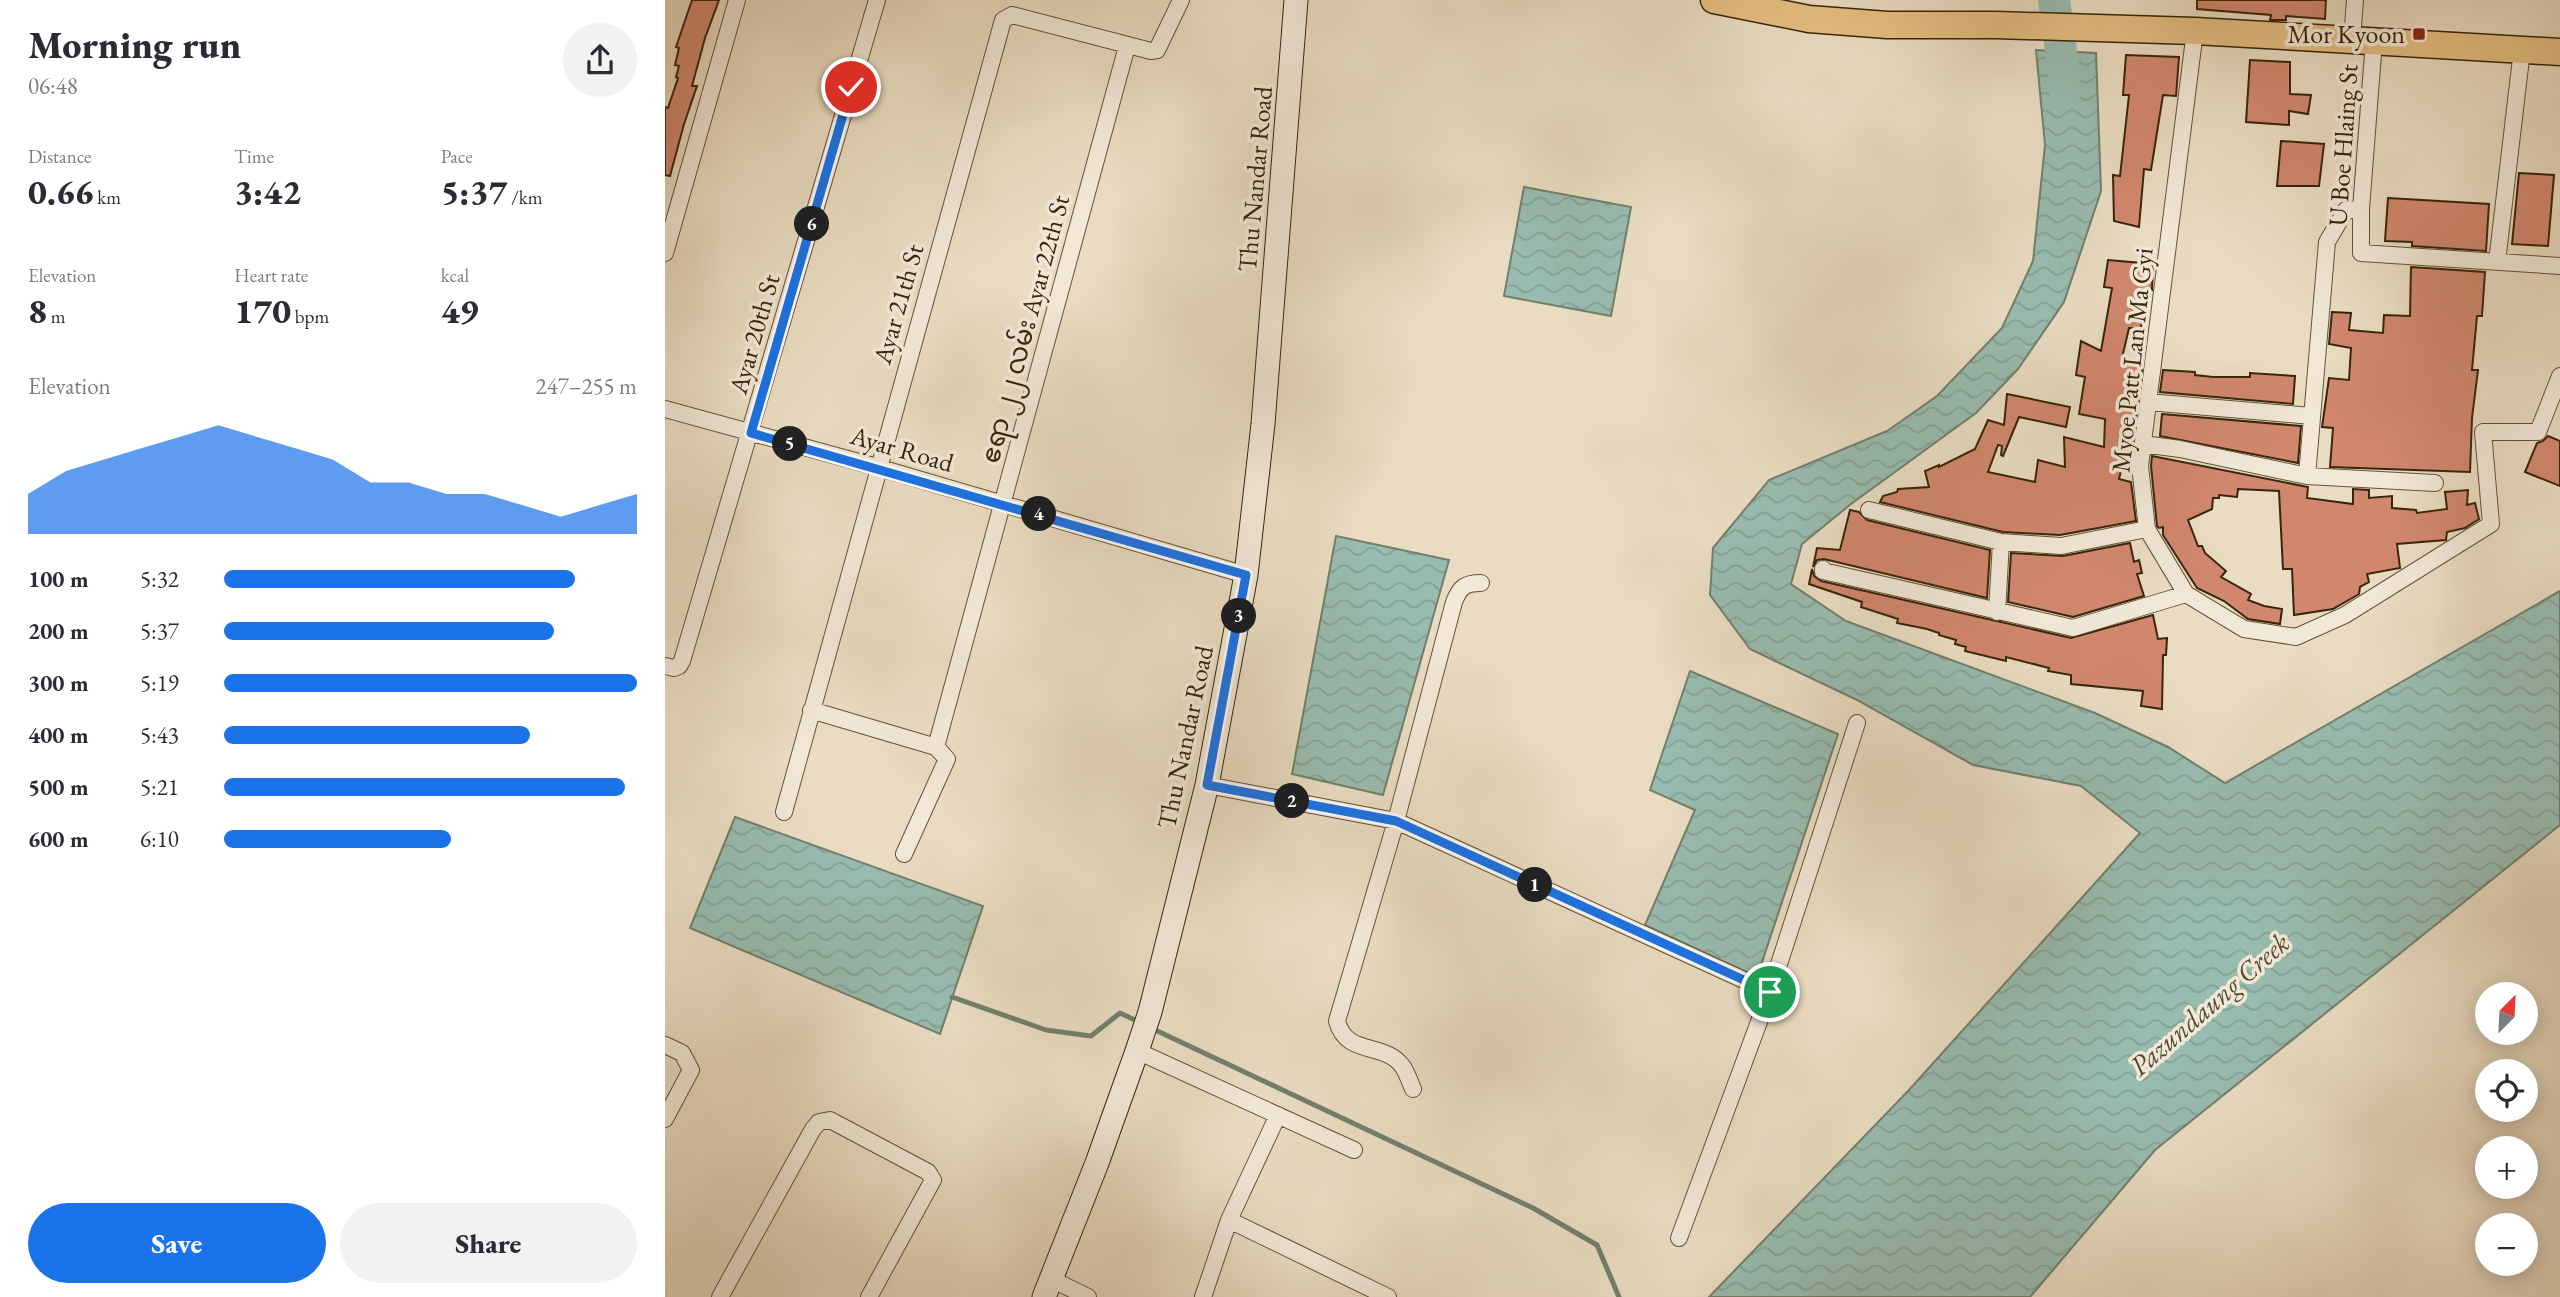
<!DOCTYPE html>
<meta charset="utf-8">
<style>
:root{--surface:#fff;--page:#f2f2f3;--text:#2b2b33;--muted:#7c7c81;--accent:#1a73e8}
body{margin:0;font-family:"EB Garamond","Noto Sans Myanmar",serif;background:var(--page);color:var(--text);height:100vh;display:flex;flex-direction:column;font-size:26px;white-space:nowrap}
*{box-sizing:border-box;margin:0}
p{font-size:23px;color:var(--muted)}
.icon{flex:none;width:38px;height:38px;fill:none;stroke:currentColor;stroke-width:2;stroke-linecap:round;stroke-linejoin:round}
.map{position:relative;flex:1;overflow:hidden}
.side{display:flex;flex-direction:column;background:var(--surface);width:665px}
.side>*{flex:none}
.needle{width:46px;rotate:24deg}
.buttons{position:absolute;left:1810px;top:982px;display:grid;gap:14px}
.buttons a{display:grid;place-items:center;width:63px;height:63px;border-radius:50%;background:var(--surface);box-shadow:0 4px 18px #0003;font-size:35px}
.pin{position:absolute;display:grid;place-items:center;width:60px;height:60px;color:#fff;margin:-30px;border:4px solid #fff;border-radius:50%;box-shadow:0 2px 7px #0007}
.km{position:absolute;width:35px;height:35px;margin:-18px;border-radius:50%;background:#222;color:#fff;font-size:19px;line-height:35px;text-align:center}
.round{display:grid;place-items:center;flex:none;width:74px;height:74px;border-radius:37px;background:var(--page)}
.headline{display:flex;align-items:center;justify-content:space-between;height:119px;padding:0 28px}
h1{font-size:38px;font-weight:800;line-height:52px}
.stats{display:grid;grid-template-columns:repeat(3,1fr);gap:10px;height:119px;padding:7px 28px}
.stats div{display:grid;align-content:center}
.stats b{font-size:35px;font-weight:800}
.stats small{font-size:19px;font-weight:400}
.stats p{font-size:19px}
.chart{height:196px;padding:14px 28px}
.chart p{display:flex;justify-content:space-between}
.chart svg{width:100%;height:126px;margin-top:7px;fill:var(--accent);opacity:.7}
.action{display:flex;gap:14px;margin-top:auto;padding:14px 28px}
.action a{flex:1;height:80px;border-radius:42px;background:var(--accent);color:#fff;font-size:28px;font-weight:800;line-height:80px;text-align:center}
.action a+a{background:var(--page);color:var(--text)}
ul{padding:0 28px;list-style:none;font-size:23px}
li{display:grid;grid-template-columns:112px 84px 1fr;align-items:center;height:52px}
li i{height:18px;border-radius:9px;background:var(--accent)}
main{display:flex;flex:1;min-height:0}
.map>svg:first-child{display:block}
.water{fill:url(#water-waves);stroke:#72806d;stroke-width:2}
.lines{fill:none;stroke-linecap:round;stroke-linejoin:round}
.stream{stroke:#72806d;stroke-width:5}
.river{stroke:#98bcb0;stroke-width:32}
.building{fill:#d1876e;stroke:#392509;stroke-width:2}
.street-casing{stroke:#655337;stroke-width:18}
.secondary-casing{stroke:#392509;stroke-width:25}
.primary-casing{stroke:#392509;stroke-width:29}
.street{stroke:#f1e8d7;stroke-width:16}
.secondary{stroke:#f1e8d7;stroke-width:23}
.primary{stroke:#e5be81;stroke-width:26}
.route-casing{stroke:#fff;stroke-width:14}
.route{stroke:#1a73e8;stroke-width:9}
.poi-dot{fill:#8f2418;stroke:#f1e8d7;stroke-width:2.5}
.labels{text-anchor:middle;stroke-width:7;stroke-linejoin:round;paint-order:stroke}
.poi-label{font-size:26px;fill:#392509;stroke:#f1e8d7;text-anchor:end}
.street-label{font-size:26px;fill:#392509;stroke:#f1e8d7}
.water-label{font-size:28px;font-style:italic;fill:#514b33;stroke:#f1e8d7}
</style>
<main>
<section class="side">
<div class="headline"><div><h1>Morning run</h1><p>06:48</p></div><a class="round"><svg class="icon" aria-label="share" viewBox="0 0 24 24"><path d="M12 15V3M7 8l5-5 5 5M5 13v7h14v-7"/></svg></a></div>
<div class="stats">
<div><p>Distance</p><b>0.66<small> km</small></b></div>
<div><p>Time</p><b>3:42</b></div>
<div><p>Pace</p><b>5:37<small> /km</small></b></div>
</div>
<div class="stats">
<div><p>Elevation</p><b>8<small> m</small></b></div>
<div><p>Heart rate</p><b>170<small> bpm</small></b></div>
<div><p>kcal</p><b>49</b></div>
</div>
<div class="chart"><p><span>Elevation</span>247–255 m</p>
<svg viewBox="0 0 160 44" preserveAspectRatio="none"><path d="M0 44V30L10 22L20 18L30 14L40 10L50 6L60 10L70 14L80 18L90 26L100 26L110 30L120 30L130 34L140 38L150 34L160 30V44z"/></svg>
</div>
<ul>
<li><b>100 m</b>5:32<i style="width:85%"></i></li>
<li><b>200 m</b>5:37<i style="width:80%"></i></li>
<li><b>300 m</b>5:19<i style="width:100%"></i></li>
<li><b>400 m</b>5:43<i style="width:74%"></i></li>
<li><b>500 m</b>5:21<i style="width:97%"></i></li>
<li><b>600 m</b>6:10<i style="width:55%"></i></li>
</ul>
<div class="action"><a>Save</a><a>Share</a></div>
</section>
<div class="map">
<svg width="1895" height="1297" viewBox="0 0 1895 1297">
<defs>
<pattern id="water-waves" width="16" height="10" patternUnits="userSpaceOnUse" patternTransform="scale(1.75)"><rect width="16" height="10" fill="#98bcb0"/><path d="M0 5q4-4 8 0t8 0" fill="none" stroke="#84a196"/></pattern>
</defs>
<rect width="100%" height="100%" fill="#eadcc2"/>
<filter id="stains"><feTurbulence type="fractalNoise" baseFrequency=".00286" numOctaves="4"/><feColorMatrix values="0 0 0 0 .2 0 0 0 0 .09 0 0 0 0 .02 0 0 0 .5 -.17"/></filter>
<radialGradient id="worn" r=".72"><stop offset=".6" stop-color="#630" stop-opacity="0"/><stop offset="1" stop-color="#630" stop-opacity=".3"/></radialGradient>
<path class="water" d="M1371,50L1431,53L1436,191L1399,302L1353,369L1311,413L1186,504L1137,544L1126,584L1181,621L1430,713L1503,747L1560,783L1895,591V825L1490,1150L1365,1297H1044L1244,1090L1475,833L1416,786L1308,765L1192,700L1085,649L1045,595L1048,548L1104,480L1222,431L1272,396L1337,328L1368,261L1380,145Z
M859,187L966,207L946,316L839,296Z
M671,536L784,560L718,795L627,774Z
M1025,671L1173,734L1092,977L980,925L1030,810L985,790Z
M70,817L318,906L275,1034L25,928Z"/>
<g class="lines">
<path class="stream" d="M287,997L381,1030L426,1036L455,1013L474,1022
M486,1028L868,1208L932,1245L954,1297"/>
<path class="river" d="M1389,0L1399,72L1400,92"/>
</g>
<path class="building" d="M27,0H54L40,38L27,86H32L19,124L5,176L0,175V107L3,108L13,78L11,77L14,66L10,65L14,48L11,47Z
M1532,0H1661L1660,19L1621,16V20H1605L1606,15L1532,9Z
M1461,55L1514,57L1511,96L1498,95L1486,170L1479,169L1474,227L1449,221L1448,175L1455,176L1464,95H1458Z
M1585,60L1625,62V94L1646,95L1643,114L1624,111V125L1581,122Z
M1616,141L1659,144L1654,186H1612Z
M1854,173L1889,175L1883,246L1847,244Z
M1723,198L1824,204L1821,251L1747,246V242L1720,241Z
M1443,260L1488,264L1487,290L1481,289L1476,328H1464L1457,358L1478,362L1467,446L1462,445L1454,479L1466,482L1471,521L1395,535L1338,532L1215,502L1218,496L1232,492L1233,489L1264,487L1260,471L1274,465V467L1310,449L1323,420L1339,425L1342,394L1405,407L1401,427L1354,417L1338,456L1336,455L1337,446L1333,445L1323,472L1370,482L1373,460L1400,467L1399,437L1439,447L1440,419L1414,414L1420,377L1411,375L1416,341L1436,351L1447,288L1439,287Z
M1746,267L1820,272L1817,316H1812L1807,370H1813L1807,418L1805,472L1665,467L1668,428L1657,427L1664,378L1684,380L1686,348L1664,344L1667,312L1686,313L1684,330L1718,333L1719,315L1745,316Z
M1498,370L1530,372V375L1548,377H1585V373L1630,376L1628,404L1495,392Z
M1497,414L1636,426L1633,463L1495,436Z
M1883,436L1895,441V486L1860,472L1872,443L1878,441Z
M1487,456L1643,487L1642,498L1688,504V489L1704,490V498L1727,496V508L1751,510L1752,513L1782,509L1780,492L1803,490L1802,505L1810,503L1814,519L1800,528L1782,532L1781,540L1732,544L1735,568L1702,574L1704,582L1695,587L1694,594L1668,609L1629,615L1627,569H1618L1614,491L1573,489L1572,497L1554,495V498H1548L1547,509L1523,520L1533,546H1537L1540,553L1561,571L1556,577L1586,594L1583,600L1599,606L1617,609L1615,624L1583,619L1559,601L1532,588L1498,535V527L1494,528L1492,526L1486,466Z
M1185,510L1194,512L1202,520L1325,550L1322,598L1159,559L1152,560L1148,567L1152,548L1175,550Z
M1465,543L1469,562L1474,560L1477,573L1472,574L1479,596L1408,617L1343,602L1346,553L1398,556Z
M1147,569L1149,576L1156,581L1406,638L1488,615L1493,639L1502,638L1501,655H1498L1497,709L1476,706L1478,691L1406,684V675L1383,671L1384,668L1341,657V661L1300,651L1301,647L1290,644L1291,640L1274,635V633L1262,629L1232,623L1233,619L1196,607L1197,602L1144,584Z"/>
<g class="lines">
<defs>
<path id="street" d="M1530,31L1475,466L1482,529L1521,594L1579,629L1631,637L1680,615L1826,524L1818,432H1873L1895,376
M1687,40L1690,0
M1709,41L1696,209V253L1895,266
M0,253L72,0
M1832,262L1857,50
M1483,402L1647,416
M0,409L212,467L581,575
M1478,444L1515,449L1642,476L1770,483
M1642,476L1662,242L1681,210L1696,209
M1204,510L1336,542L1396,546L1482,529
M1158,569V571L1180,576L1408,628L1521,594
M1332,612L1336,542
M0,666L9,668L14,666L17,661L212,0
M146,710L271,747L282,759L239,854
M271,747L462,46
M542,785L731,821L1105,992
M119,812L338,20L347,15L486,51L492,50L516,0
M0,1045L17,1053L26,1070L0,1119
M472,1051L689,1150
M748,1089C745,1082 742,1073 738,1067C720,1041 681,1057 672,1021L731,821L789,602C795,587 800,583 816,583
M564,1220L723,1297
M1014,1238L1105,992L1192,723
M388,1280L423,1297
M55,1297L148,1129L154,1122L165,1120L263,1172L268,1180L204,1297
M538,1297L564,1220L613,1115"/>
<path id="secondary" d="M379,1297L432,1163L472,1051L485,1012L542,785L581,575L598,424L631,0"/>
<path id="primary" d="M1049,0L1144,19L1222,25H1331L1530,31L1895,52"/>
</defs>
<use href="#street" class="street-casing"/>
<use href="#secondary" class="secondary-casing"/>
<use href="#primary" class="primary-casing"/>
<use href="#street" class="street"/>
<use href="#secondary" class="secondary"/>
<use href="#primary" class="primary"/>
</g>
<g class="lines">
<defs>
<path id="route" d="M186,87L86,433L581,575L542,785L731,821L1105,992"/>
</defs>
<use href="#route" class="route-casing"/>
<use href="#route" class="route"/>
</g>
<rect class="poi-dot" x="1747" y="27" width="14" height="14" rx="3.5"/>
<g class="labels">
<g class="poi-label">
<text x="1740" y="43">Mor Kyoon</text>
</g>
<g class="street-label">
<text transform="translate(1678 145) rotate(-86)" y="9">U Boe Hlaing St</text>
<text transform="translate(590 179) rotate(-85)" y="9">Thu Nandar Road</text>
<text transform="translate(233 304) rotate(-74)" y="9">Ayar 21th St</text>
<text transform="translate(360 329) rotate(-75)" y="9">ဧရာ ၂၂ လမ်း Ayar 22th St</text>
<text transform="translate(89 334) rotate(-74)" y="9">Ayar 20th St</text>
<text transform="translate(1467 360) rotate(-84)" y="9">Myoe Patt Lan Ma Gyi</text>
<text transform="translate(237 449) rotate(16)" y="9">Ayar Road</text>
<text transform="translate(520 737) rotate(-78)" y="9">Thu Nandar Road</text>
</g>
<g class="water-label">
<text transform="translate(1544 1004) rotate(-41)" y="10">Pazundaung Creek</text>
</g>
</g>
<rect width="100%" height="100%" filter="url(#stains)"/>
<rect width="100%" height="100%" fill="url(#worn)"/>
</svg>
<div class="buttons">
<a><svg class="needle" viewBox="-14 -14 28 28"><path d="M0-13l5 13h-10z" fill="#e53935"/><path d="M0 13l5-13h-10z" fill="#7c7c81"/></svg></a>
<a><svg class="icon" aria-label="locate" viewBox="0 0 24 24"><circle cx="12" cy="12" r="6"/><path d="M12 2v4M12 18v4M2 12h4M18 12h4"/></svg></a>
<a>+</a>
<a>−</a>
</div>
<div class="pin" style="left:1105px;top:992px;background:#1e9e55"><svg class="icon" aria-label="arrive" viewBox="0 0 24 24"><path d="M6 21V4h12l-3 4 3 4H6"/></svg></div>
<div class="pin" style="left:186px;top:87px;background:#d93025"><svg class="icon" aria-label="check" viewBox="0 0 24 24"><path d="M5 12l5 5 9-10"/></svg></div>
<b class="km" style="left:870px;top:885px">1</b>
<b class="km" style="left:627px;top:801px">2</b>
<b class="km" style="left:574px;top:616px">3</b>
<b class="km" style="left:374px;top:514px">4</b>
<b class="km" style="left:125px;top:444px">5</b>
<b class="km" style="left:147px;top:224px">6</b>
</div>
</main>
